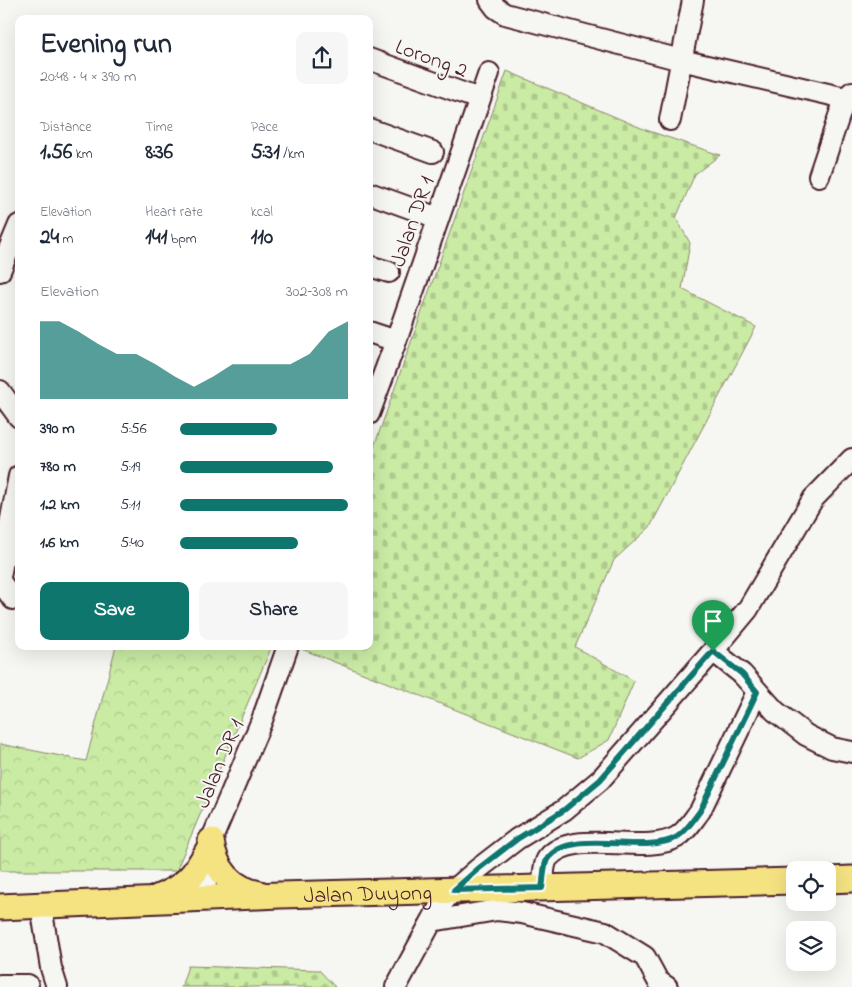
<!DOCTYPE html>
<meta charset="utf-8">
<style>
:root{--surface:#fff;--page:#f6f6f7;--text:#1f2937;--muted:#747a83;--accent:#0f766e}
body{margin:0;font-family:"Indie Flower",sans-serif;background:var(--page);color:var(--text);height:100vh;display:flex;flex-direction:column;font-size:19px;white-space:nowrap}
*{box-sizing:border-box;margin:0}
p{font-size:16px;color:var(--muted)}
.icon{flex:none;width:28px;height:28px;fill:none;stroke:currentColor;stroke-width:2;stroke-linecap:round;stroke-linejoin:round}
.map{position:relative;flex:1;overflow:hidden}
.sheet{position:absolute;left:15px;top:15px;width:358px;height:635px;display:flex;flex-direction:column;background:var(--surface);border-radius:10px;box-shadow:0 5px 20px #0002}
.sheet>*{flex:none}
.tools{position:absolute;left:786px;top:861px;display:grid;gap:10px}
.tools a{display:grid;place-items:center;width:50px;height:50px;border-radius:10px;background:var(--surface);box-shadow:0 5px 20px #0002;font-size:25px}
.pin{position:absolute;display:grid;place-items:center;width:42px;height:42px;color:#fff;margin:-51px -21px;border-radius:50% 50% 50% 0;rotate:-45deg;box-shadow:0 0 5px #0007}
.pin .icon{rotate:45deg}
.round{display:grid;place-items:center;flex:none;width:52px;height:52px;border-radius:10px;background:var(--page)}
.head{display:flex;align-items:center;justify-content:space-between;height:85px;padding:0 25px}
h1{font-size:28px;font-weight:700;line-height:38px}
.metrics{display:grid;grid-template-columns:repeat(3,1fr);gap:8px;height:85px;padding:5px 25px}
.metrics div{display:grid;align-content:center}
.metrics b{font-size:21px;font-weight:700}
.metrics small{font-size:14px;font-weight:400}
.metrics p{font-size:14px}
.chart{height:140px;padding:10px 25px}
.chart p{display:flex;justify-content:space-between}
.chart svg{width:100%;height:90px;margin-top:5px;fill:var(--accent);opacity:.7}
.button{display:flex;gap:10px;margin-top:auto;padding:10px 25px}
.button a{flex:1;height:58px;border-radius:10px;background:var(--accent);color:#fff;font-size:20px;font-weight:700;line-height:58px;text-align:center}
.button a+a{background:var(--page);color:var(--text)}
ul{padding:0 25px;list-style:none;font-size:16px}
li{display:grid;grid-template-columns:80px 60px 1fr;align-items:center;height:38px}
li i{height:12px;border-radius:6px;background:var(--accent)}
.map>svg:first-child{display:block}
.forest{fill:url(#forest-crowns);stroke:#8a8568}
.cemetery{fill:url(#cemetery-stones);stroke:#8a8568}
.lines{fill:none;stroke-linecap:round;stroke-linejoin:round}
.minor-casing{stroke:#4a1f2b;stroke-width:24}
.major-casing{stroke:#4a1f2b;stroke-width:29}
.minor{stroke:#f6f6f2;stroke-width:20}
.major{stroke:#f5e382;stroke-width:25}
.route-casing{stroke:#fff;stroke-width:10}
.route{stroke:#0f766e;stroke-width:6}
.labels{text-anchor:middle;stroke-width:4;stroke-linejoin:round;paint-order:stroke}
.street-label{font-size:22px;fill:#4a1f2b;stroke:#f6f6f2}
</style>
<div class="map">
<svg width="852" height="987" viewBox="0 0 852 987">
<defs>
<pattern id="forest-crowns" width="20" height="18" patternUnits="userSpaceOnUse" patternTransform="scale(1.25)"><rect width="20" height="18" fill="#c9eba4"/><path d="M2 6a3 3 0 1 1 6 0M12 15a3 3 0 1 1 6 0" fill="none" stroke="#aec98d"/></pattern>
<pattern id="cemetery-stones" width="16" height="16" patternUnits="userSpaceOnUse" patternTransform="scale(1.25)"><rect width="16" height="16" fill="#c9eba4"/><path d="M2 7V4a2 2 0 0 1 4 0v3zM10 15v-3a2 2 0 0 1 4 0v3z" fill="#aec98d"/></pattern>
</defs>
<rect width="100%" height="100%" fill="#f6f6f2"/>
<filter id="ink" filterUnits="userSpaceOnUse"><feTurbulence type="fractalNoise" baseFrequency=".02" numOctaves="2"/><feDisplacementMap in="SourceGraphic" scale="10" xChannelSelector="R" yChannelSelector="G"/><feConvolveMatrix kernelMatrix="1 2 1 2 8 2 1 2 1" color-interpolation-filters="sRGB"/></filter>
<g filter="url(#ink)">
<path class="forest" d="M116,646H272L176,871H0V744L86,761Z"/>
<path class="cemetery" d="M507,71L646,130L720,155L695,174L676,218L690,243L682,289L756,327L650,527L614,560L575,647L634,681L609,740L578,758L299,648L300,646H369V461Z
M188,966L319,970L335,987H181Z"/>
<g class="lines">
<defs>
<path id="minor" d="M490,0L496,8L505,14L681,60L845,98
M369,59L479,99
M670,120L693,0
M369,129L433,152
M819,176L845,98L852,92
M369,193L438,218
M369,266L389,272
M0,271L19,225
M369,332L396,341
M0,391L19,417
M369,414L396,341L489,73
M0,577L19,476
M0,581L13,599L19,600
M713,651L742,674L775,711L806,735L832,748L852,752
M542,888C544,879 543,864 548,858C572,827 644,856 677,837C687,831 693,820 700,811L757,692
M205,900L207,860L211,841L262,720L288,646
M41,906L51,968L57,987
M432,921L497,910L522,913L605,932L645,957L658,981L667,987
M0,985H28
M396,987L441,904L454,890L478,869L517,839L564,810L600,780L713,651L748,609L813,499L852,459"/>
<g id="major">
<path d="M211,841C215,869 231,889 260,894"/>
<path d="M828,880L852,879"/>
<path d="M157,898C187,886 194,876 209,849"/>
<path id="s1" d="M0,907L280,895L795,881"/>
</g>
</defs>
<use href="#minor" class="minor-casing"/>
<use href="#major" class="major-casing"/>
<use href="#minor" class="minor"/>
<use href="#major" class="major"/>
</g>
</g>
<g class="lines" filter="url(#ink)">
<defs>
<path id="route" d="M713,651L742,674L757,692L700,811C693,820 687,831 677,837C645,856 572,827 548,858C543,864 544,879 542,888L454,890L478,869L517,839L564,810L600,780Z"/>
</defs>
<use href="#route" class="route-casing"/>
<use href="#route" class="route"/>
</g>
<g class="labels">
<g class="street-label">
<text transform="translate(432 57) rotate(20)" y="8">Lorong 2</text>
<text transform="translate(411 221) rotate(-71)" y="8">Jalan DR 1</text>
<text transform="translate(218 763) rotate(-67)" y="8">Jalan DR 1</text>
<text dy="8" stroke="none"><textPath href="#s1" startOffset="368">Jalan Duyong</textPath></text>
</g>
</g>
</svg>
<div class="tools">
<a><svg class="icon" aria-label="locate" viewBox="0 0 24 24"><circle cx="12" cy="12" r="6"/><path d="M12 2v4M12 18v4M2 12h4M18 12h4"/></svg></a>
<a><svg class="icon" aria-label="layers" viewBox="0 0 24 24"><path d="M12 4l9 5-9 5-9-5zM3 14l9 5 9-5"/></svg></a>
</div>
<div class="pin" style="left:713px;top:651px;background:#1e9e55"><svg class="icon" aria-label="arrive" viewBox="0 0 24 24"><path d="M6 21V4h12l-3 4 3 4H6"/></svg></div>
<section class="sheet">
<div class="head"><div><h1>Evening run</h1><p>20:48 · 4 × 390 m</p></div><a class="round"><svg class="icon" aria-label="share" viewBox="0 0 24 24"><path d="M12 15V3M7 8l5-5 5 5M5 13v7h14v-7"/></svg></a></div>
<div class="metrics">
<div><p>Distance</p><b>1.56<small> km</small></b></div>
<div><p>Time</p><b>8:36</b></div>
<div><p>Pace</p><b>5:31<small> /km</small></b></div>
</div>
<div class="metrics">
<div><p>Elevation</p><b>24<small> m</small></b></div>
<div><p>Heart rate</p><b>141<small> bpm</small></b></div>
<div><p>kcal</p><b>110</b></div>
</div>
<div class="chart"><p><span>Elevation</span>302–308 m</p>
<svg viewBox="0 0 160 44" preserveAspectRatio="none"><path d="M0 44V6L10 6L20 11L30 17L40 22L50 22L60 27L70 33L80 38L90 33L100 27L110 27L120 27L130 27L140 22L150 11L160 6V44z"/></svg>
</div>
<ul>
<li><b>390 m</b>5:56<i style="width:58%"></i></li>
<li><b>780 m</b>5:19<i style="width:91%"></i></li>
<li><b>1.2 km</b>5:11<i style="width:100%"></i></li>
<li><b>1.6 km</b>5:40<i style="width:70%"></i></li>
</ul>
<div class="button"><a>Save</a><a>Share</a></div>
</section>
</div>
